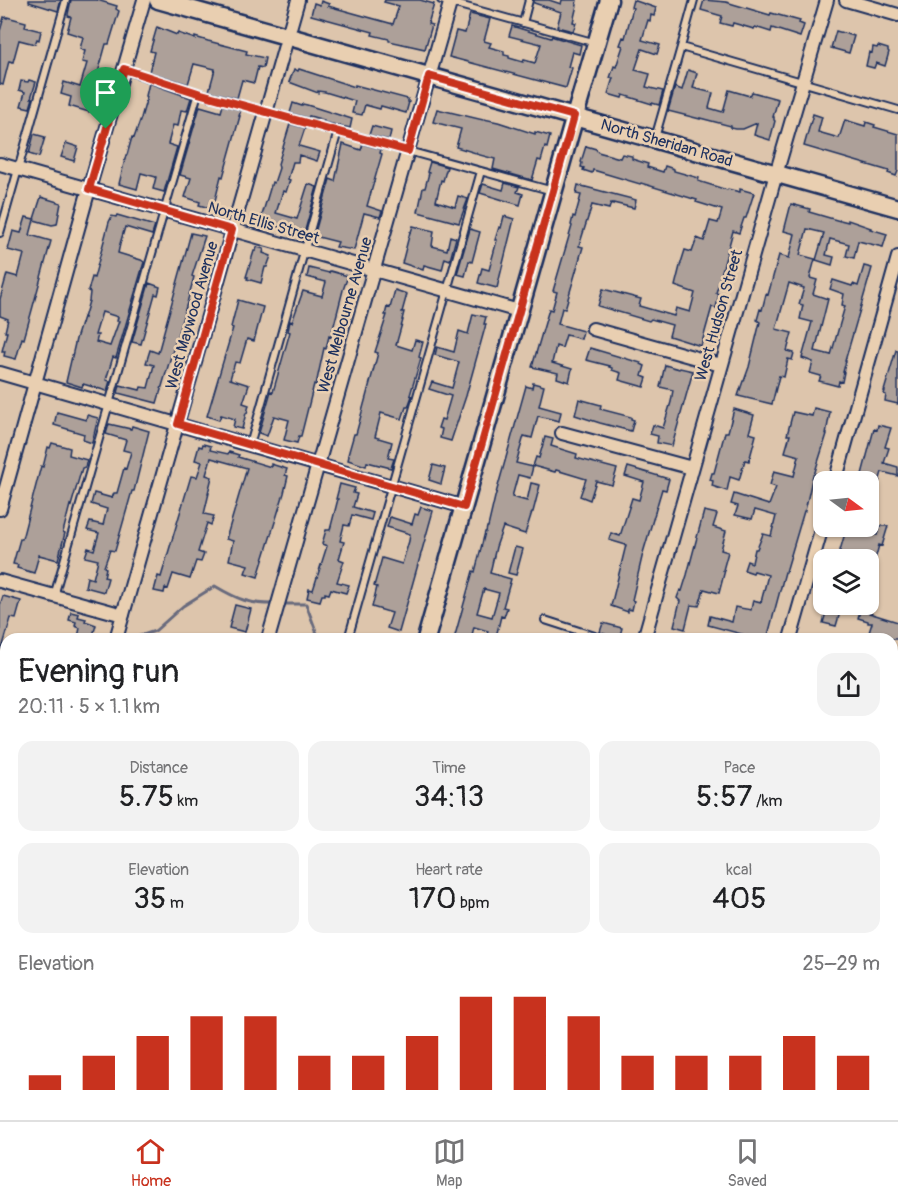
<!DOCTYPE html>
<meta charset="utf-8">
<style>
:root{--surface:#fff;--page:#f2f2f2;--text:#202124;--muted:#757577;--line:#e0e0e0;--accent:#c8321e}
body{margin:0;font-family:Pangolin,sans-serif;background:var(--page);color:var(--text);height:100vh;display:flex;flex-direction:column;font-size:22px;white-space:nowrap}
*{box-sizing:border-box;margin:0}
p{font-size:20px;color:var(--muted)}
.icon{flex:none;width:33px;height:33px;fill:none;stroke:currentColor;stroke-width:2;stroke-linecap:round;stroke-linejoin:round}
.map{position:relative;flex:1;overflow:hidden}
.sheet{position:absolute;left:0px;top:633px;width:898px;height:488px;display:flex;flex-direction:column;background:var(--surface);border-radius:18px 18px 0 0;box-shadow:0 2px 4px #0004}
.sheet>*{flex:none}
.needle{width:39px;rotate:105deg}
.fabs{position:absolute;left:813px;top:471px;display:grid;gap:12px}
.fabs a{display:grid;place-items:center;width:66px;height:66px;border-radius:12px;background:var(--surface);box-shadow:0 2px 4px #0004;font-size:30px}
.pin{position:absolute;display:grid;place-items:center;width:51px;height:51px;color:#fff;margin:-62px -26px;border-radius:50% 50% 50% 0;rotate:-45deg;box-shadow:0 0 6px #0007}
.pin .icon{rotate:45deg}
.round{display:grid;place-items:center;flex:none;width:63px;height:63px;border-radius:18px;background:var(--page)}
.overview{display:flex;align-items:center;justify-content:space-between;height:102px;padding:0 18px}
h1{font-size:33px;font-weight:600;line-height:45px}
.metrics{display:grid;grid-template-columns:repeat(3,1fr);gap:9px;height:102px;padding:6px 18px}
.metrics div{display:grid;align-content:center;border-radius:15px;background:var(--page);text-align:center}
.metrics b{font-size:30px;font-weight:600}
.metrics small{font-size:16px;font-weight:400}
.metrics p{font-size:16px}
.chart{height:168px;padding:12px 18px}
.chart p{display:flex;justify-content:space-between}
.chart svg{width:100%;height:108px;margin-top:6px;stroke:var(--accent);stroke-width:6}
.dock{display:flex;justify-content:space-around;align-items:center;height:84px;border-top:2px solid var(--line);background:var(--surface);font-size:16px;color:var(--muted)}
.dock a{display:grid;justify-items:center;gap:3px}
.dock .selected{color:var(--accent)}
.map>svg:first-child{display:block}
.green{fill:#c0afa1;stroke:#6e6f80;stroke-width:1.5}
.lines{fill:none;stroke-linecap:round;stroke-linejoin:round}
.stream{stroke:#676a7d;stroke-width:3}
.building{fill:#ada099;stroke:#1b2f5e;stroke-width:1.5;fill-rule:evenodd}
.lane-casing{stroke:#1b2f5e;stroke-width:10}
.street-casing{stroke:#1b2f5e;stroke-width:16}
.secondary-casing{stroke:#1b2f5e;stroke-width:21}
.lane{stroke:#e9cfb1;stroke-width:6}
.street{stroke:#e9cfb1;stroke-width:12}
.secondary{stroke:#e9cfb1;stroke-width:16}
.route-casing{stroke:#fff;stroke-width:12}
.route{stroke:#c8321e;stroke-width:8}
.labels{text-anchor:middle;stroke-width:5;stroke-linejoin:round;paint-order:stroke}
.street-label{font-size:16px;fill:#1b2f5e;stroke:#e9cfb1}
</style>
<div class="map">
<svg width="898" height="1120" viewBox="0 0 898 1120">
<rect width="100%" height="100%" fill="#ddc5ac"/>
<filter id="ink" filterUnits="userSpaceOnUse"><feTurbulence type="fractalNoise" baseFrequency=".0167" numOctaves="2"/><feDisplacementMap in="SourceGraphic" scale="12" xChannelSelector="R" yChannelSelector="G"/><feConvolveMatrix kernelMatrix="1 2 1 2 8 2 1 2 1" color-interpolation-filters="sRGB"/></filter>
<g filter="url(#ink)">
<path class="green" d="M0,974L6,982V1114L115,1115L119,1120H0Z"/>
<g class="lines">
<path class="stream" d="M282,604H306L319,639
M131,639L155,631L183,606L215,586C237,599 250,605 276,604
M0,702L6,701
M0,1016L6,1025
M77,1114L82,1120"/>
</g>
<path class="building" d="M29,0H61L58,11L29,2Z
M71,0H97L117,6L116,9L119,11L109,44H106L96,80L98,81L91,108H90L89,112L69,106L71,97L61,94L64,82L80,87L87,63L82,62L85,51L80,49L83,37L67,32L71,17L68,16V14Z
M385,0H420L434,4L428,24L432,25L425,49L389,41V39L372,35L373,32L311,15L314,3L320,5L321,1L329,4L328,6L393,24L399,6L384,2Z
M534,0H549L561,4L562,0H577L576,5H577L573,22L576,23L573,31L557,27L561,12L534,3Z
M633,0L656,8L654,16L651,15L650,21L648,20L642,40L660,45L657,54L642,49L635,70L650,74L646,87L663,91L659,105L652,103V104L623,95L622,98L608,94L613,78H610L614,66L616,67L623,46L620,45L623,37L625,38L633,8L631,7Z
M704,0L726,2L770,15L771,13L800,21L799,23L804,25L800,37L772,28L771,32L755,27L754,29L733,23L732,26L720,23L722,16L701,10Z
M470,14L490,19L484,41L491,43L489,47L504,51V55L509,56V58L523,62L524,60L535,63L541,44L509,36L512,26L551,38L552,36L554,37L581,45L579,54L572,52L568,67L572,68L571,71L566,88L449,57L456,31L465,33Z
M4,17L7,18V17L26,22L25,27L41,31L39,40L37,39L35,44L19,40L13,62L9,61L3,85L0,84V31Z
M157,27L177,35L178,33L195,39V37L208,41L247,51L246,54L265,58L263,68L258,67L254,83L242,80L237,98L209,91L215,69L194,64L188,84L149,72L154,52L150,51Z
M836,31L854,36L849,53L831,48Z
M878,46L888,49V51L889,52L885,66L876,63L874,68L866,66L869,52L872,53L873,47L877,48Z
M294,69L298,71L299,69L355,87V85L408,99V102H409L406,113L381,106L380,109L365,105L362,115L352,113L355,101L325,92L318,91V93L289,82Z
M688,70L697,73L693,88L713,93L709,108L723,112L729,90L750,96L752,92L778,99L773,117H774V120L775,121L770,140L754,135L757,123L743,129H736L731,128V126L700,118V119L668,111L675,87L682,90Z
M29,80L36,82L31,98H33L30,108L21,106L25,92L19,90L21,81L28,82Z
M149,83L191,98L187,111L181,110L178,126L173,125L168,144L177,147L164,192L153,189L156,177L141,173L137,189L119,184L126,155H127L132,137L134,138L141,118L147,97L146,96Z
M293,103L302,106L303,104L307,105L352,119L350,128L323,122L324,120L309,116L308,118L290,113Z
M223,105L241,110L239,116H240L223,177L221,176L213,209L199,205L200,202L185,197L191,178L180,175L200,106L221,112Z
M437,109L483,120L484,119L498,122L535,134V132L550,136L547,148L545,147L541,161L538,160L532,180L493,169L495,159L476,154V153L456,147L461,129L433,122Z
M813,114L822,117L818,132L839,138L845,120L865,126L866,122L875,125L874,127L898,134V171L896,176L888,173L889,171L804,146Z
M290,124L305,128L299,146L320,152L317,161L299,155L298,162H293L288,179L290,180L286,192L283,191L276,213L297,219L308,184L317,187L304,234L260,222L272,182L274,183L279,168L278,164Z
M372,126L391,131L389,140L369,135Z
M34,134L45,137L39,157L29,154Z
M66,143L78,147L74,161L61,157Z
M343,144L361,150L363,144L381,149L380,153L382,154L367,206L382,211L380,217L364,213L354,250L336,247L338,242L314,236L330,179L335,181Z
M586,146L596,149L598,152L620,158L622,154L632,156V159L648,164L647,167L663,172L665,166L674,169V171L699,178L698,181L727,190L728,189L740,192V189L754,193L746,218H744L739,233L733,231L716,293L719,294L716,308L712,307L701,346L669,336L672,325L651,319L649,321L598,306L603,289L641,299L639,306L674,316L676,308L690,312L695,293L675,286L680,266L685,250L692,252L697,238L704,241L710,221L718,223L722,210L696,202L697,200L641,183L640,184L593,170L592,173L583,170L584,168L581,167L582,163L581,162Z
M430,162L447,167L443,181L441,180L436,201L455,207L458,196L468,199L459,223L418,212L423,188H425L429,173L427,172Z
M505,183L519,187L517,192L523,194L520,205L480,193L483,184L503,190Z
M578,185L636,200L634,208L613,203V204L611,203L609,209L592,205L579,246L583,247L565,309L562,308L558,324L583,331L581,339L566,335L562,348L556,346L552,363L572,369L569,382L557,378L558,373L532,367L549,309L552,310L557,292L553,291L572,226L571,225L573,216L575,217L581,195L576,194Z
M41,197L61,203L57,224L52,225L34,220L30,235L51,241L24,339L22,338L16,359L4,356L5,351H2L7,332H5L8,319L0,316V299L7,274L18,277L24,254L8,250L13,231L21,233L26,217L34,219Z
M791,204L810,209L809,212L840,221V220L848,222V220L871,228L870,229L887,234L883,247L858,241L854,258L846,256L849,244L830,239L826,255L834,257L832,265L816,260L824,233L807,229L800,255L815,259L810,278L817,280L813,294L828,299L815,351L831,355L845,306L842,305L844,294L830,289L833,280L852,286L853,284L858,286L864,266L872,268L845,361H846L843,372H844L842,382L839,381L838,386L819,381L821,376L810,373L813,362L802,358L812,322L800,319L803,305L799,304L804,288L789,283L776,329L792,333L787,351L794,353L792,360L788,359L784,377L779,376L772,404L738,396L743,381H744L749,367L760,322L757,320L760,309L762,310L766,294L768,295L779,255L789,258L795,234L784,231Z
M117,215L155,226L152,235L125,227L120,244L118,253L141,260L144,262L116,358L113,357L106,380L110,381L107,391L83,384L82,387L66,382L76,339L83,317L84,318L89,301L90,292L88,291L92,277L94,278L109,222L112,216L116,217ZM102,312L118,317L117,321H119L110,346L96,342L98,335H95Z
M504,216L514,219L497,288L478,283L482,268L489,270L497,240H495L499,227L501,228Z
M413,226L434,231L432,246L447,250L450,236L456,238L450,260L445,258L442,270L424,265L423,270L402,263L410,232H411Z
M470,229L480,232L472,262L469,261L465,276L457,274Z
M191,233L205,236L192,276L194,277L187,303L157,403L118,393L120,385L140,390L141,387L148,388L154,365L146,363L150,350L158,353Z
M257,247L264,249L263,253L271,256L267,267H265L261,283L247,279L248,277H246L254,251H256Z
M309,268L329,273L330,271L348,276L343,290L331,337L329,336L326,349L324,348L316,385L314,384L301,436H299L297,443L284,440L289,420L274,416L267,436L259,433L271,391L273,392L290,332L288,331L290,321L292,322L303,291L322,296L326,282L307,277Z
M149,283L160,287L158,295L155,294L141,344L132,342Z
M395,290L407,294L402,312H404L402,320H403L396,345L412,350L415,340L423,342L419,357L421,358L410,395L412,396L408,407H406L402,419L381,413L375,437L392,442L388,458L394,459L391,468L367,462L366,466L348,460L349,456L348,455L354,434H356L378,353L375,352L385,321L387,315H385L387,307L390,308Z
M238,300L263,307L254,341L247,339L240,363L235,362L230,379L249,385L243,403L249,405L247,413H246L242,429L233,427L235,419L221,415L219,420L207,416L233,328L231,327Z
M473,314L486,317L484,324H486L466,396L451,441L440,438L442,429L438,428L441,419L444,420L451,396L429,389L432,382L452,388L459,362L435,355L437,347L454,352L459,331L468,334Z
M590,348L641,363V364L645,366L642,376L647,378L644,387L619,380L621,373L612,370V368L609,367L610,366L586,360Z
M896,350L898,351V404L885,401L886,395L884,394L885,391H884Z
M665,365L679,369L680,368L693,371L672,446L657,443L658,436L650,434L653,425L663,428L671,402L673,390L660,387Z
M533,383L544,386L539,406L561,412L559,421L538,416L532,438L524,436L516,463L533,467L530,478L518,475L512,497L527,501L531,483L540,485L533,512H532L525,534L503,527L496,547L490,573L511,579L503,607L507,608L504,617L501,616L496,637L487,635L488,631L474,627L471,639H454L473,571L475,572L485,532H486L487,527H488L495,497L526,386L532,388ZM484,589L499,593L492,617L477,613Z
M579,399L601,405L600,409L631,417V419L634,420L631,431L600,423L575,415Z
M814,408L830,412L826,434H827L814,475H813L805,511H804L786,572H785L767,639H749V636L708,625L710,616L732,622L735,607L751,610L753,600L761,602L768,575L754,571L753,573L744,570L747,561L752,563L755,549H757L763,534L771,536L776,516L755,510L752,519L735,515L738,506L731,504L734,494L769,505L776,487L770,485L774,471L794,476L799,456L785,452L790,435H787L793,412L812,416Z
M734,409L754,415L749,433L756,435L749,461L745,460L739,480L730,477L727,491L712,486L713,481L710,480L712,473H714L725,432H728Z
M57,412L86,420L87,415L98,418L92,443L83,440L84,434L54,425Z
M109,424L131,429L132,426L149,431L134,491H132L115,551L110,550L104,567L106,568L104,577L108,578L104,592L85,587L87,577L93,579L98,560L85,557L88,548L94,550L99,533L87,530L90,522L103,525L107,509L91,504L94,493L112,498L114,493H117L124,468L126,469L131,452L123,450L126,440L106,434Z
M878,425L891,428L885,447L889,448L884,463L898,467V476L882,472L871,510H868V482H860L874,429L877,430Z
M545,437L553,439L551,446L577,454L576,458L617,469L612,485L596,481L590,500L580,496L586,479L556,470L555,472L533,466L536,457L539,458Z
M52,443L70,448L69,455L87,460L85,467L82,468L71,506L70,505L63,532L65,533L58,560L39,555L34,573L17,568L18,565L13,564L20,539H22L41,466L43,467L48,447L50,448Z
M203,444L211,446L210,450L228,454L229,452L239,455L238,457L271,467V464L287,469L285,475L288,476L284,493L260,570L258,577L245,573L248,565L229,560L233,541L226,539L247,468L211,458L206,475L212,477L208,493H209L204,514L214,516L211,525L207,523L198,552L204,554L201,562L196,561L190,579L173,574L168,589L165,588L164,593L154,591L158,576L161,577L191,476L197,477L202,462L195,460L199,446L202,447Z
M433,465L445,468L441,484L429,480Z
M628,467L669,479L666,490L662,489L643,553L632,600L634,601L632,610L628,609V612L611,606L626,545L609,540L611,533L620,536L632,498L639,500L644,482L625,476Z
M340,484L355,488L353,493L357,494L353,507L373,513L371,520L352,515L349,526L344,525L340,541L344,542L339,559L344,561L337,582L349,585L346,593L331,589L329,594L325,593V595H322L320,601L307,598L309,589L313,590L327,546L322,544L326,530H330L338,499H336Z
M421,507L433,511L399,632L387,628L392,613L372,607L377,587L374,586L382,558L402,564L409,541L410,534L387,527L390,517L412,524L415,514L418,515Z
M704,511L717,514L713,527L726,531L721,550L728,552L723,570H725L719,593L704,589L699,606L691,605L685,629L674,626L680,601L677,598L680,590L682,591L687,575Z
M847,526H866L865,532L877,535L880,526H888L882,546L879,545L875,560H836L839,554Z
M515,547L523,549L516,575L508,573Z
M3,596L21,601L16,619L11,618L2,649L0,648V605Z
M235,605L251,609L245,632L229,628Z
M828,605L841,609L836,626L823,623Z
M861,607L870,610L869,613L898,622V639H867L872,623H868V621L858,618Z
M71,612L79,614L78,617L86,619L85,621L96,625L92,639L78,637L80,628L75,626L76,622L69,620Z
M603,623L622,628L619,639L609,638L607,635L600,632Z"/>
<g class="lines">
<defs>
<path id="lane" d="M441,0L596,43
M694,0L681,47L898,110
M523,23L529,0
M124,70L198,93L553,191
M655,138L681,47
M0,233L66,0
M250,445L338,131
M54,596L198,93
M545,620L604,639
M348,639L481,171
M0,870L6,872
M104,1114L107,1120"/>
<path id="street" d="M846,0L898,15
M0,164L519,311
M593,329L721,365
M0,373L464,507
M562,433L692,468
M835,482L898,257
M0,509L89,189L144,0
M0,581L123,615
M116,639L298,0
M268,639L451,0
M644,639L774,181L827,0
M790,639L824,520
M0,779L6,780
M892,791L898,772
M0,792L6,794
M892,862L898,864
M892,1027L898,1029
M892,1045L898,1047"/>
<path id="secondary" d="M158,0L898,208
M426,639L575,116L609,0
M289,1120L291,1114"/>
</defs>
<use href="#lane" class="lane-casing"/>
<use href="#street" class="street-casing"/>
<use href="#secondary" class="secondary-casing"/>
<use href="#lane" class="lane"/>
<use href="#street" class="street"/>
<use href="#secondary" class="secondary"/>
</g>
</g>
<g class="lines" filter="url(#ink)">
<defs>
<path id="route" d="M124,69L198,93L408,151L429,76L574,116L464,507L178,424L232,230L89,189Z"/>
</defs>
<use href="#route" class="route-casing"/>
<use href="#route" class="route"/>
</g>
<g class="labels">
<g class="street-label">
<text transform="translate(667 142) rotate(16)" y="6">North Sheridan Road</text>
<text transform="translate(264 222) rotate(16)" y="6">North Ellis Street</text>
<text transform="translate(191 315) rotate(-74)" y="6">West Maywood Avenue</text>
<text transform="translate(344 315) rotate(-74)" y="6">West Melbourne Avenue</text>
<text transform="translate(718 315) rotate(-74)" y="6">West Hudson Street</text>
</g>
</g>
</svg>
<div class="fabs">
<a><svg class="needle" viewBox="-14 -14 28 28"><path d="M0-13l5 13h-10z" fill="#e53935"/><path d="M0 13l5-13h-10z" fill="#757577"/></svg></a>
<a><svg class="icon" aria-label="layers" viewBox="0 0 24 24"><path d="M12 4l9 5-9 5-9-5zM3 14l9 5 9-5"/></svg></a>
</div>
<div class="pin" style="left:106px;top:129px;background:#1e9e55"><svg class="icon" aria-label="arrive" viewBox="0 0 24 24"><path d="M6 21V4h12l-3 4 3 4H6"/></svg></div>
<section class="sheet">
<div class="overview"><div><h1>Evening run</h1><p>20:11 · 5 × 1.1 km</p></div><a class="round"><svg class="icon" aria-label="share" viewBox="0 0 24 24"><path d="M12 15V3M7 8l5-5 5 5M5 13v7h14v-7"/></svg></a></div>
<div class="metrics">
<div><p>Distance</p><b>5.75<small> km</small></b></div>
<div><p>Time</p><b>34:13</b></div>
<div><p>Pace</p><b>5:57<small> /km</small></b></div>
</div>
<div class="metrics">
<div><p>Elevation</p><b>35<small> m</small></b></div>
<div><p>Heart rate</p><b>170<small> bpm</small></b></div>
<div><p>kcal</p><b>405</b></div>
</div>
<div class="chart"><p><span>Elevation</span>25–29 m</p>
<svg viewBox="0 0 160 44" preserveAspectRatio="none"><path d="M5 44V38M15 44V30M25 44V22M35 44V14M45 44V14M55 44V30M65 44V30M75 44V22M85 44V6M95 44V6M105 44V14M115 44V30M125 44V30M135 44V30M145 44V22M155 44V30"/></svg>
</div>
</section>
</div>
<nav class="dock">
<a class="selected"><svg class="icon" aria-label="home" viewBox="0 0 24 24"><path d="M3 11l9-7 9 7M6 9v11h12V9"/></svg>Home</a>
<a><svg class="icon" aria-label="map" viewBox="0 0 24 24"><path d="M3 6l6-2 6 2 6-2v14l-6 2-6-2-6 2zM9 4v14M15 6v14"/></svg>Map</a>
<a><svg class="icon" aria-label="saved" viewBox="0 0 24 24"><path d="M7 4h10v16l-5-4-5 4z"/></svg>Saved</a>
</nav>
